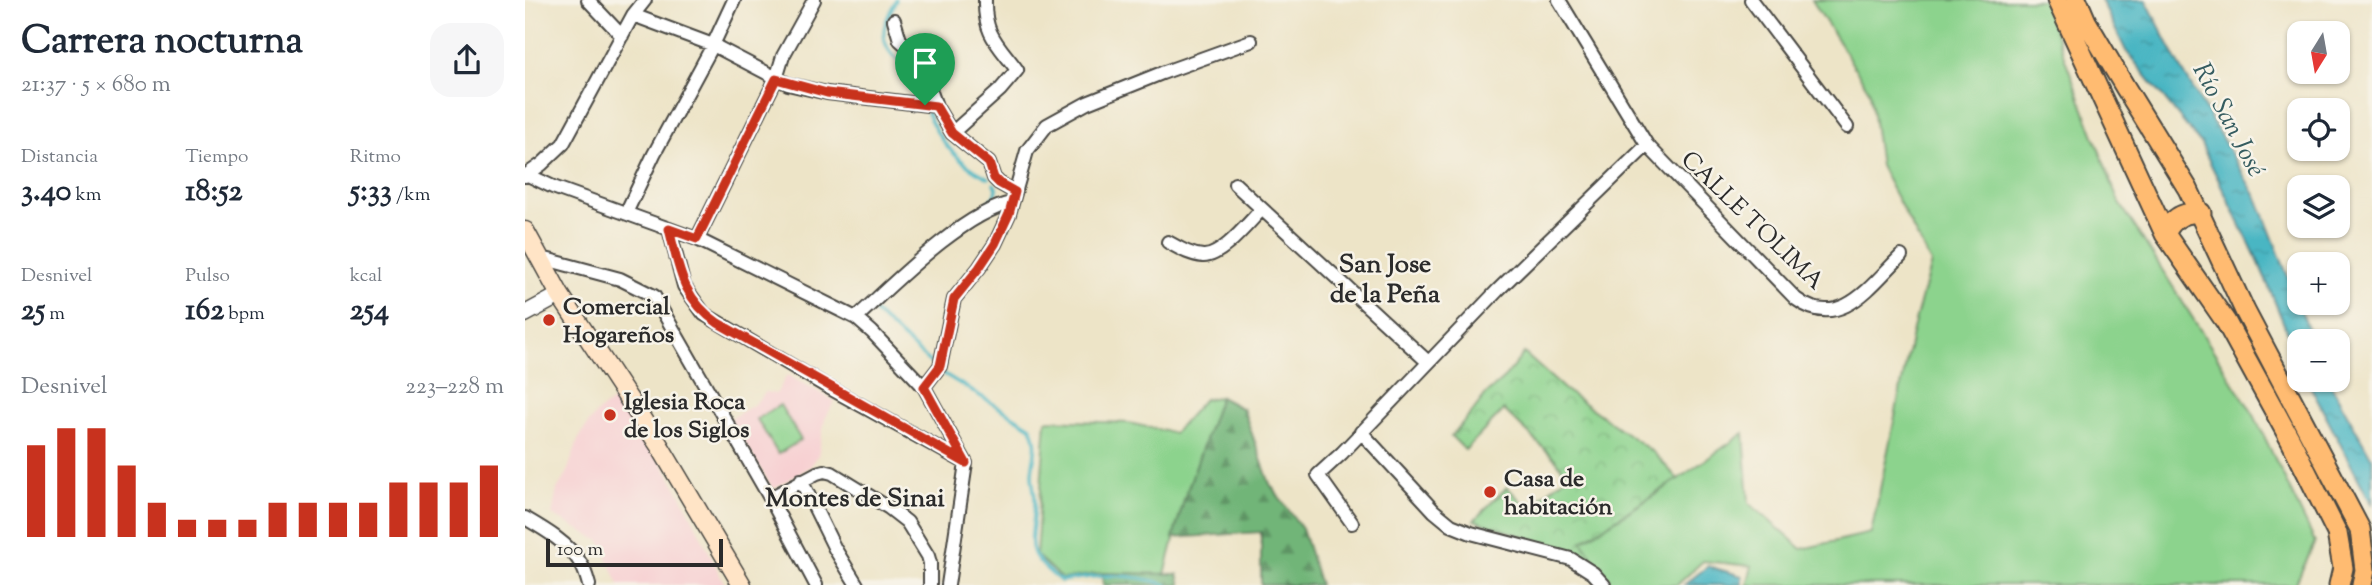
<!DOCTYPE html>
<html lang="es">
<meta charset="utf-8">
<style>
:root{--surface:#fff;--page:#f6f6f7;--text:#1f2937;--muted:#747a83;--accent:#c8321e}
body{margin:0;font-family:"Sorts Mill Goudy",serif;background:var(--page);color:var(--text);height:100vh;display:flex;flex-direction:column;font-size:26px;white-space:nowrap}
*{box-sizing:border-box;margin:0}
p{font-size:23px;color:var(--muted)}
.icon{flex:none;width:38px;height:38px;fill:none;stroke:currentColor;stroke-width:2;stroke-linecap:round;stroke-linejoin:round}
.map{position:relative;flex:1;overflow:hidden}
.sheet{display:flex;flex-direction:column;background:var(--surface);width:525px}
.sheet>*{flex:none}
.needle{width:46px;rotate:191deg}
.fabs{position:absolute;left:1762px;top:21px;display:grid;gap:14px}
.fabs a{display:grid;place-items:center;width:63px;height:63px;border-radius:14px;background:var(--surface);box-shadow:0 2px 5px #0004;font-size:35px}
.scale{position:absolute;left:21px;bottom:18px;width:177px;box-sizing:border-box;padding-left:7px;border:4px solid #2b2b2b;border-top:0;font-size:19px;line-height:24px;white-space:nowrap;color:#2b2b2b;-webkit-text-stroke:5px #f7f3e8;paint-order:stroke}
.pin{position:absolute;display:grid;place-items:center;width:60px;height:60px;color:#fff;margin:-72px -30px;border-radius:50% 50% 50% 0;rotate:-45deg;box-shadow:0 0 7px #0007}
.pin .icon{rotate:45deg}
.round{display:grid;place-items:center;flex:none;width:74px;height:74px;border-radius:21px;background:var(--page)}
.summary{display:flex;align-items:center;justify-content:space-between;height:119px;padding:0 21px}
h1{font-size:38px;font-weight:700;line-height:52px}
.metrics{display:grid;grid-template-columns:repeat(3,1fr);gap:10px;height:119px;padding:7px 21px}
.metrics div{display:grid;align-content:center}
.metrics b{font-size:30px;font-weight:700}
.metrics small{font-size:19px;font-weight:400}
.metrics p{font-size:19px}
.chart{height:196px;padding:14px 21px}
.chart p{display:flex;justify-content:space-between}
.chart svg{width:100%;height:126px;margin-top:7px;stroke:var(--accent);stroke-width:6}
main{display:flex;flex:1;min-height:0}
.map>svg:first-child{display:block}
.built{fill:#f7cfd1}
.grass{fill:#8cd38d;stroke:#5c7f5c;stroke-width:2}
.forest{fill:url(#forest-firs);stroke:#4e7052;stroke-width:2}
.park{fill:url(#park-crowns);stroke:#5c7f5c;stroke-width:2}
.water{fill:url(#water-ripples);stroke:#3a7077;stroke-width:2}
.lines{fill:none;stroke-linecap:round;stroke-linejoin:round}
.stream{stroke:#48b6c3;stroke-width:3.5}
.minor-casing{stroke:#484742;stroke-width:16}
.tertiary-casing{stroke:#484742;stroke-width:19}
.secondary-casing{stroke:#484742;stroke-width:21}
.primary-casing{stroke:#484742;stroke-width:23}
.minor{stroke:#fff;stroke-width:12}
.tertiary{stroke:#fff;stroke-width:16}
.secondary{stroke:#ffe4c6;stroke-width:18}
.primary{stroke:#ffbb71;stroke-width:19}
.route-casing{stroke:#fff;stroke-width:14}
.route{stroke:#c8321e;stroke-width:9}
.poi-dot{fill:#c8321e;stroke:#f7f3e8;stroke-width:2.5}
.labels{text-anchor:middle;stroke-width:5;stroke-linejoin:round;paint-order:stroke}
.street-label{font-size:24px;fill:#2b2b2b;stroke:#f7f3e8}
.poi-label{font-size:24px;font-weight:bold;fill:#2b2b2b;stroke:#f7f3e8;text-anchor:start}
.water-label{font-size:26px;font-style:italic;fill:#355c60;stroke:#f7f3e8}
.neighbourhood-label{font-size:26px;font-weight:bold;fill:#2b2b2b;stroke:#f7f3e8}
</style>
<main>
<section class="sheet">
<div class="summary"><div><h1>Carrera nocturna</h1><p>21:37 · 5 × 680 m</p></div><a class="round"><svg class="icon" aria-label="share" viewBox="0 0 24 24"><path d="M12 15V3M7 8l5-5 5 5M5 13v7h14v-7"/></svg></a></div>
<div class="metrics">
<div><p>Distancia</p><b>3.40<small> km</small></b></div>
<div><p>Tiempo</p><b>18:52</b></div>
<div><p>Ritmo</p><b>5:33<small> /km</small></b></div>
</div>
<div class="metrics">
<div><p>Desnivel</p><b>25<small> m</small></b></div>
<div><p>Pulso</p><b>162<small> bpm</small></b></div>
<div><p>kcal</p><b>254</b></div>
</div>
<div class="chart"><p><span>Desnivel</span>223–228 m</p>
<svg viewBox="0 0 160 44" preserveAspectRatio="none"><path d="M5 44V12M15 44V6M25 44V6M35 44V19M45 44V32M55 44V38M65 44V38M75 44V38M85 44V32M95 44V32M105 44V32M115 44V32M125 44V25M135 44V25M145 44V25M155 44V19"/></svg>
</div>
</section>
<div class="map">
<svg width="1847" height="585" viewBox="0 0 1847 585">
<defs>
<pattern id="forest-firs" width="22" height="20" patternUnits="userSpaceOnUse" patternTransform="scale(1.75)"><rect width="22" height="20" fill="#71b578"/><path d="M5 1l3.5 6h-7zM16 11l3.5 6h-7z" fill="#5d9363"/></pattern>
<pattern id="park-crowns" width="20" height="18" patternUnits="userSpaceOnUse" patternTransform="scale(1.75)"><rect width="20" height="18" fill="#8cd38d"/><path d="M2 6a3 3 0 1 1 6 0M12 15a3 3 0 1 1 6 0" fill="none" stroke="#79b57a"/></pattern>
<pattern id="water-ripples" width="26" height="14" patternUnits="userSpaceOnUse" patternTransform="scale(1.75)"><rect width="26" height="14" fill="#48b6c3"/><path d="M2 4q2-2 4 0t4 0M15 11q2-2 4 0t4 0" fill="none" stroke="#3c949f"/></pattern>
</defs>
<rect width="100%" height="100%" fill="#f7f3e8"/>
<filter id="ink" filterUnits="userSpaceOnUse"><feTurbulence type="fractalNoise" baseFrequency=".0143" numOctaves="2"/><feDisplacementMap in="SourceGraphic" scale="14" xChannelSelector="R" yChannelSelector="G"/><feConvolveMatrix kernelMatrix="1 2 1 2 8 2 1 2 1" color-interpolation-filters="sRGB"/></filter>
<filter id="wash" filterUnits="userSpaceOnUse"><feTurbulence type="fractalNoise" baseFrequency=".00686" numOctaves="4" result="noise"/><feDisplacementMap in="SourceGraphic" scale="28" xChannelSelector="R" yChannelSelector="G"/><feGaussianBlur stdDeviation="1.57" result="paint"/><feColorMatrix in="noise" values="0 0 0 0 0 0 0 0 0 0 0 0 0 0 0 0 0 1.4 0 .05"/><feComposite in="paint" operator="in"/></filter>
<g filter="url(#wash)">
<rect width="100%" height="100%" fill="#ede4c7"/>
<path class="built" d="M262,375L310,401L300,419L293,456L285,467L248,489L205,419L227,406L241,392L251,394Z
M96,395L157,497L200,585H94L75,541L27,515L32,489L41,475L53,440L64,422L74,411Z"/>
<path class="grass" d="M1287,0H1518L1593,200L1729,415L1790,542L1770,585H1222L1227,566L1178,561L1152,585H1085L1056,542L1133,493L1219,433L1224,503L1277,549L1346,533L1388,329L1406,263L1355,166L1345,92Z
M695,397L660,497L640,574L577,573L537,579L511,555L521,420L604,423L649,433L679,399Z
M255,405L276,440L253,454L232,419Z"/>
<path class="forest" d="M695,397L718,409L745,484L777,529L795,585H736V532L648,538L660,497Z
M577,573L653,574L656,585H578Z"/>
<path class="park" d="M999,353L1039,389L1129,453L1153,479L1057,541L1085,585L1039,550L949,520L982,487L1003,508L1042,476L1031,460L979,410L940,450L926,436L945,415L961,394L980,377Z"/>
<path class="water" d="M1576,0H1621L1652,61L1733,200L1788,341H1774V361L1734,263L1676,144L1601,51Z
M1782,380H1803L1847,458V505Z
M1183,566L1217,576V585H1159Z"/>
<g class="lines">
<path class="stream" d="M371,0C361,20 351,35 368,56C372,60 378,63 381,67C389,76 393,91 398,102
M401,109C412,140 435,165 464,178
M457,210L470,195L471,188L469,184
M346,309L410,367
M416,372L506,427C515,447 508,454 507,474C507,483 510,492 510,501C508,546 495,550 536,581C575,575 604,572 642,585"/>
</g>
</g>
<g filter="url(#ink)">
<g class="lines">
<defs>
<path id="minor" d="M63,0L97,36
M1034,0L1122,145L1271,299C1315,332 1346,285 1376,256
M1226,0L1322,127
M108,15L188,45L263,84L302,93L411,106
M369,20L375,40L393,56L411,106L427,133L464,163L469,178L474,183L490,192
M427,133L475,90L492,70C473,44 459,35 460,0
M3,175L28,187L172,239L331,318L347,332L399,387L441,463L423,585
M0,176L17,164L38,144L108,15L120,0
M710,184L903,362
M101,213L129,154L188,45L209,0
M144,229L159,286L179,314L301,386L441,463
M172,239L251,79L258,56L289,0
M643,242C654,248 665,255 678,256C697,257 724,222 737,209
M13,257L95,279L129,296L245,498L291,585
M331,318C367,285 440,211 487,203
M399,387L415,366L429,299L454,268L470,244L484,214L502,151L522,125L562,103L637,73L726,41
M836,432L909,511L926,525L946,533L1046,559L1068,573L1079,585
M276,480L310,549L332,585
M245,498L292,473L299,471L307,473L364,508L382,522L403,556L405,563V585
M0,518C19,529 45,544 56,564C60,570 62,578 64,585
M827,523L793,475L817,453L973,290L1122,145"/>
<path id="tertiary" d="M0,314L35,295"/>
<path id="secondary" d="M0,231L35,295L134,445L217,585"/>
<path id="primary" d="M1532,0L1640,234L1701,322L1766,441L1812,533L1818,568L1814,585
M1552,0L1561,21L1600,87L1663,189L1720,311L1835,529L1840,570L1837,585
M1640,234C1647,218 1659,211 1676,213"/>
</defs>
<use href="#minor" class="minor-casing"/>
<use href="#tertiary" class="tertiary-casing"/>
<use href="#secondary" class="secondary-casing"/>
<use href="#primary" class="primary-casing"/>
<use href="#minor" class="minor"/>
<use href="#tertiary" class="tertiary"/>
<use href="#secondary" class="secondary"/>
<use href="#primary" class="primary"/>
</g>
</g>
<g class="lines" filter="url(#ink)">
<defs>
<path id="route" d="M251,79L302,93L411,106L427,133L464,163L469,178L474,183L490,192L484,214L470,244L454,268L429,299L415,366L399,387L441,463L193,323C157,299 154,268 144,229L172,239Z"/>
</defs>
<use href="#route" class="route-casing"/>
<use href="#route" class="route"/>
</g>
<g class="poi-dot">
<circle cx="24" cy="320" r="7"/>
<circle cx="85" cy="415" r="7"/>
<circle cx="965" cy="492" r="7"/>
</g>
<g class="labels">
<g class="street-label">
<text transform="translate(1228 220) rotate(44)" y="8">CALLE TOLIMA</text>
</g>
<g class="poi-label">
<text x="38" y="314">Comercial<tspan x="38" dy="28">Hogareños</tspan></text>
<text x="99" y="409">Iglesia Roca<tspan x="99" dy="28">de los Siglos</tspan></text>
<text x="979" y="486">Casa de<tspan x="979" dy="28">habitación</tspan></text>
</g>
<g class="water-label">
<text transform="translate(1705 119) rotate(62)" y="9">Río San José</text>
</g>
<g class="neighbourhood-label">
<text x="860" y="272">San Jose<tspan x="860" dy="30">de la Peña</tspan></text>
<text x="330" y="506">Montes de Sinai</text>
</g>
</g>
</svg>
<div class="fabs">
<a><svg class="needle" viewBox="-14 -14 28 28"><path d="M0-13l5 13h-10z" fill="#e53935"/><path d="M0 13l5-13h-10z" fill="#747a83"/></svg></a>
<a><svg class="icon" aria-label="locate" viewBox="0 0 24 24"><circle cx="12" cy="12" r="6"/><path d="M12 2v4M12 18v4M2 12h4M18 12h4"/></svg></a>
<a><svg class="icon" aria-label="layers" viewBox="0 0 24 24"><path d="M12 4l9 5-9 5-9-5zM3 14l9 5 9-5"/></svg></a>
<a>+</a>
<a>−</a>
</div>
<div class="scale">100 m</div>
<div class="pin" style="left:400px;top:105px;background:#1e9e55"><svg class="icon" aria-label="arrive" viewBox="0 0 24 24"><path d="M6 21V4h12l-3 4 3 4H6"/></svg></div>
</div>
</main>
